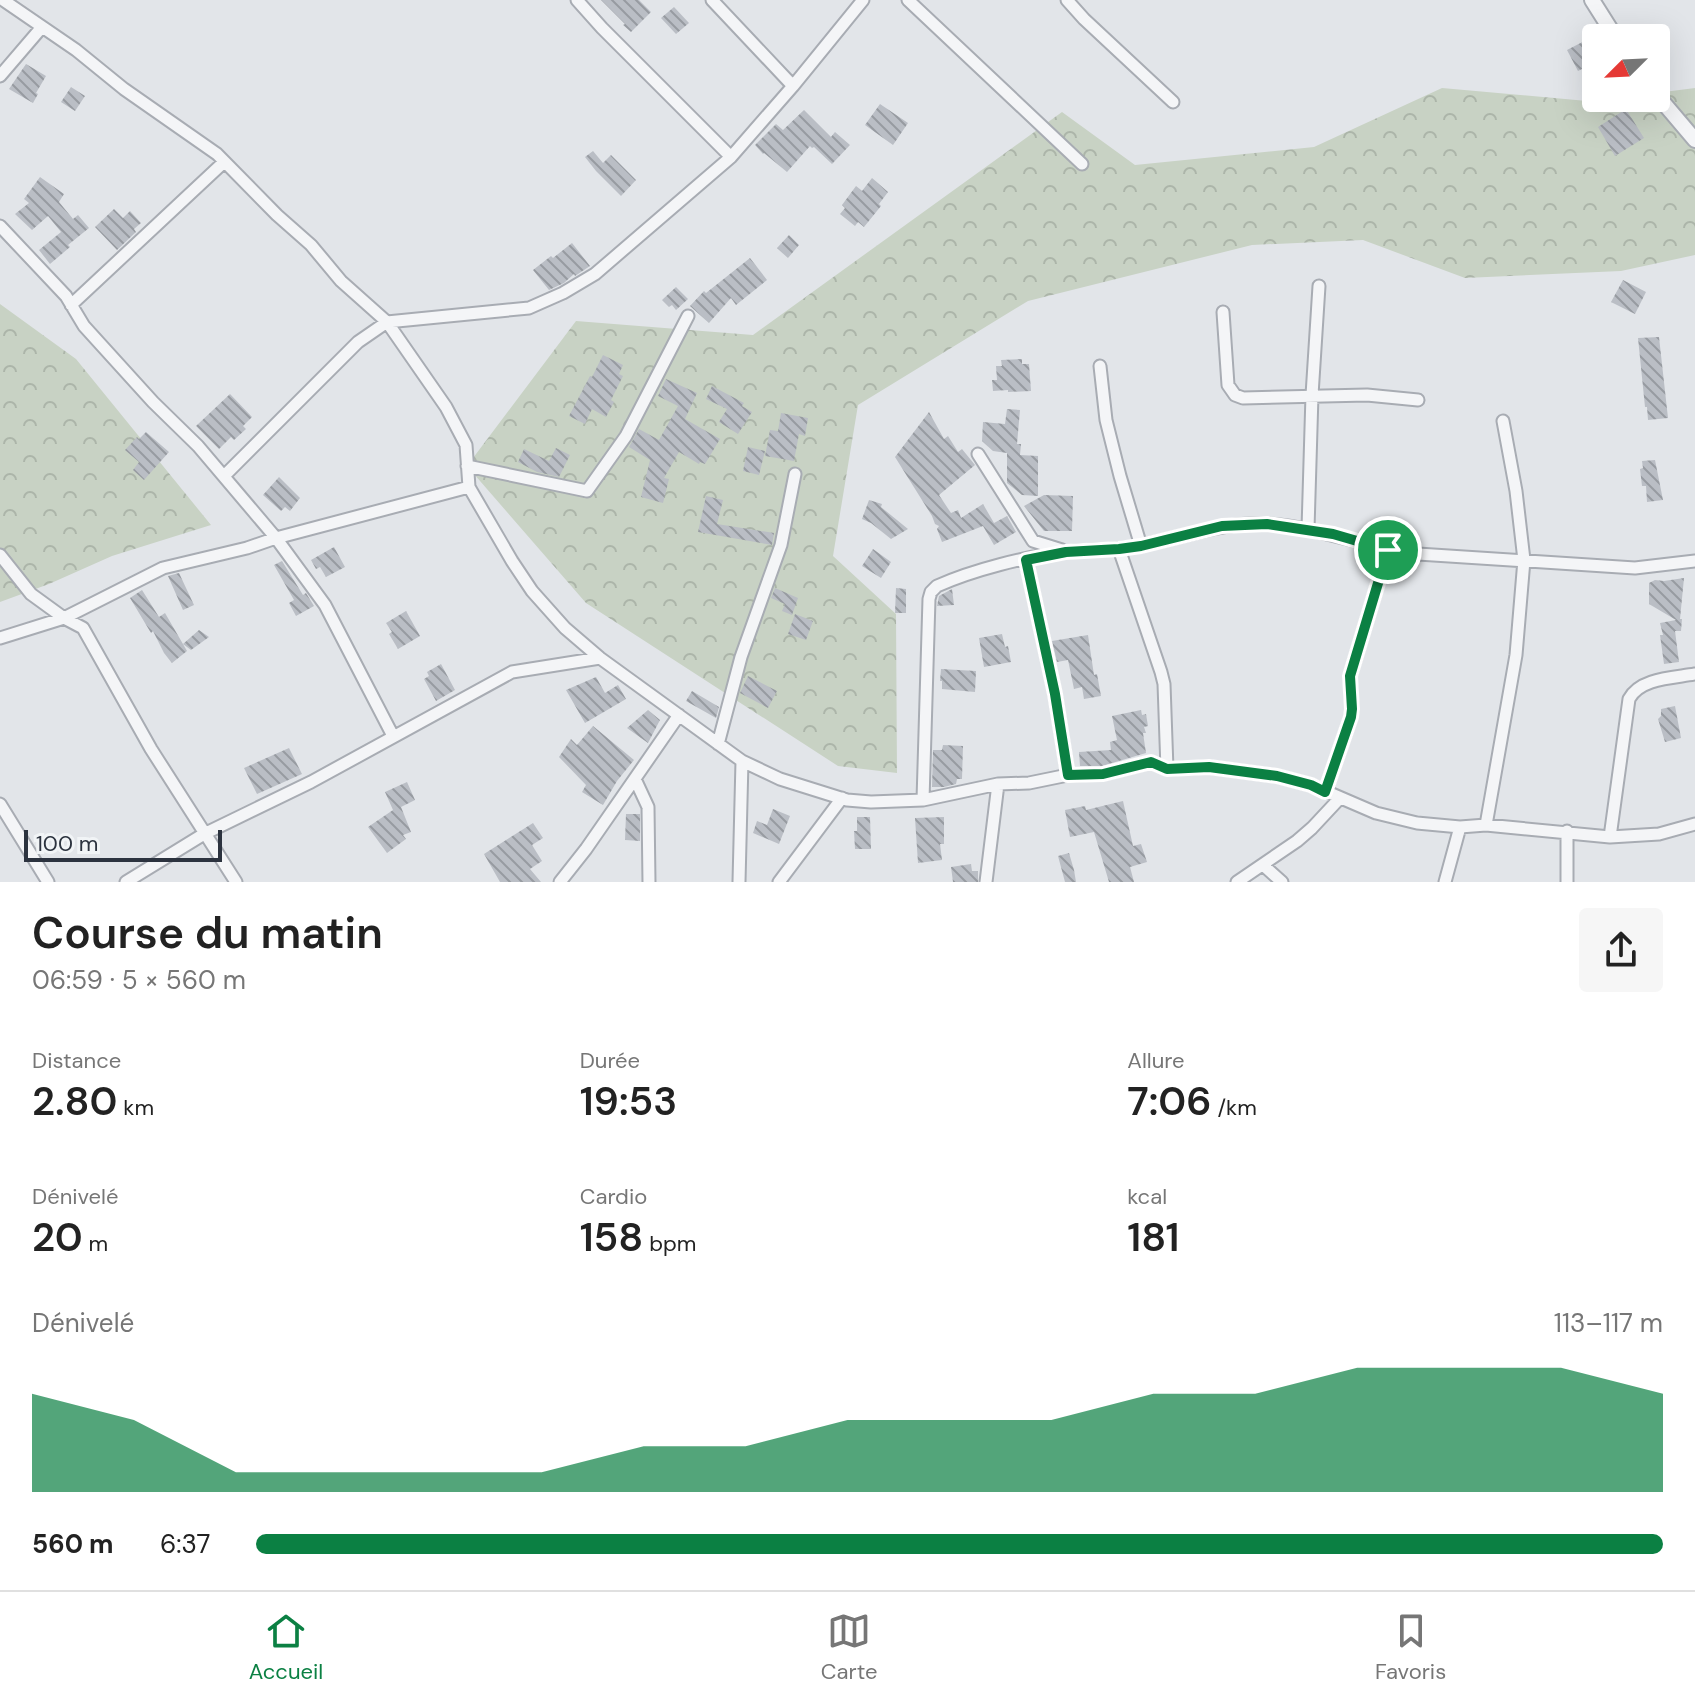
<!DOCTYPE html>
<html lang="fr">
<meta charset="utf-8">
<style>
:root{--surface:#fff;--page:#f6f6f6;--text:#222;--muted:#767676;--line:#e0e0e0;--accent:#0b8043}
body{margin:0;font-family:"DM Sans",sans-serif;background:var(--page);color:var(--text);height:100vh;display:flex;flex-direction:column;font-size:30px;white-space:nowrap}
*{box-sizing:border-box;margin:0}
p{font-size:26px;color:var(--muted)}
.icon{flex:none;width:44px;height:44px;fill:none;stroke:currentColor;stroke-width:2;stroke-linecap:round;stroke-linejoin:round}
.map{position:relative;height:882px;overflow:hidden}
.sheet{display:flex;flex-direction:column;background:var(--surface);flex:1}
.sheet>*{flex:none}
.needle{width:52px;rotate:246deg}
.controls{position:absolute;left:1582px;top:24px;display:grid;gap:16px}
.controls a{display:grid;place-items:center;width:88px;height:88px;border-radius:8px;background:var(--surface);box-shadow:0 8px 32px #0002;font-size:40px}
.scale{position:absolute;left:24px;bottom:20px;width:198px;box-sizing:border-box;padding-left:8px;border:4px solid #2c333f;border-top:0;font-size:22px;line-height:28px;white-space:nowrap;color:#2c333f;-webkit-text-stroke:6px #f1f4f6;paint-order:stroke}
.pin{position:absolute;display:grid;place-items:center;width:68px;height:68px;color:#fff;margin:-34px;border:4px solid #fff;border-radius:50%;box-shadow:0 2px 8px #0007}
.round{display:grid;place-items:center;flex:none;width:84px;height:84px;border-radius:8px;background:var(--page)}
.overview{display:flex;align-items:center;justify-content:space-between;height:136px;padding:0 32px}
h1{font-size:44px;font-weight:600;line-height:60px}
.stats{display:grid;grid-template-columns:repeat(3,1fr);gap:12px;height:136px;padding:8px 32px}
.stats div{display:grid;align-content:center}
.stats b{font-size:40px;font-weight:600}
.stats small{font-size:22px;font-weight:400}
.stats p{font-size:22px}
.chart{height:224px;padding:16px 32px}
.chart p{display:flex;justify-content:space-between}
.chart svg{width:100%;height:144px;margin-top:8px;fill:var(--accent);opacity:.7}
ul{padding:0 32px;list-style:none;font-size:26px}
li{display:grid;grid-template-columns:128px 96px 1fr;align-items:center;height:60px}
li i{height:20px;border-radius:10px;background:var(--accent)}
.tabs{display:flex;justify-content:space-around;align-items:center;height:112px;border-top:2px solid var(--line);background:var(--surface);font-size:22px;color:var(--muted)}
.tabs a{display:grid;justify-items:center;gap:4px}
.tabs .on{color:var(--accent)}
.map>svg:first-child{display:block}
.forest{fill:url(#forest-crowns)}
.building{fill:url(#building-back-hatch)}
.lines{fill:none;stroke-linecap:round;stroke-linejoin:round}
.minor-casing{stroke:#a8acb3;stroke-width:15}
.tertiary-casing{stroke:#a8acb3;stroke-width:18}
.minor{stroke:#f4f5f7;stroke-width:11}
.tertiary{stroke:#f4f5f7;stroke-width:14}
.route-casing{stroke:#fff;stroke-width:16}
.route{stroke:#0b8043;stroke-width:10}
</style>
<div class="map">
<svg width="1695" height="882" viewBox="0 0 1695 882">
<defs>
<pattern id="forest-crowns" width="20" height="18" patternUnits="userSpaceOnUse" patternTransform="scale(2)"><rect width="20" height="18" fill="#c8d2c4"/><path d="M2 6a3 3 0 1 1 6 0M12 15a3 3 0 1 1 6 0" fill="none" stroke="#acb5a9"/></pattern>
<pattern id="building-back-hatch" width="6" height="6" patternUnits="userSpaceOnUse" patternTransform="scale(2)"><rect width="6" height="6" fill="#babec5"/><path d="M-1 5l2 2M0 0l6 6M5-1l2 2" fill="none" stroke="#979ba1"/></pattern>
</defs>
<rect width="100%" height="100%" fill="#e2e5e9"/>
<path class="forest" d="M1442,88L1587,101L1613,98H1656V93L1695,88V255L1621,271L1465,278L1363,240L1252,245L1028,301L858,405L833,556L896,614L897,773L838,766L586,603L467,466L576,321L753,335L1062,112L1135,165L1314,147Z
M0,304L76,359L211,525L112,556L49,584L0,602Z"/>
<path class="building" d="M601,0H639L651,12L631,32L623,25L625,24Z
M674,7L689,23L676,34L661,18Z
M1596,35V62L1578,71L1567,50Z
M26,64L46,76L36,93L38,94L33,103L9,89Z
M71,87L85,96L75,111L61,102Z
M880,104L908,123L893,145L865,125Z
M1626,109L1644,138L1615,156L1598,127Z
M804,110L831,137L835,132L850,145L832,164L814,147L812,148L810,146L787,172L764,153L763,154L755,145L776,124L783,130Z
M593,151L603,163L611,155L636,180L621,196L596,171L585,157Z
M40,177L64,194L59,202L73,219L78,215L89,228L68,245L70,247L50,264L39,250L61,232L48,216L32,230L15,214L29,203L24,199Z
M872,178L888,192L879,204L881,206L864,227L858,222L855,226L840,214L845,208L842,205L856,186L862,191Z
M114,209L123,218L130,211L141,223L134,229L136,232L117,250L95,227Z
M789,235L799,245L788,258L777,248Z
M572,243L590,266L575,276L574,274L564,283L549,290L533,270L551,256L553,258Z
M750,258L767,280L736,305L731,298L709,323L690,306L704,291L706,293Z
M1623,280L1646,292L1635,314L1611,302Z
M676,287L688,299L676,310L672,305L669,307L662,300Z
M1659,337L1668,418L1648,420L1647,407H1645L1638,338Z
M603,355L623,365L619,374L623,376L611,400L614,402L606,417L592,409L585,424L569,416L590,376L592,377Z
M1022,359V364H1029L1031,391L1008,392V390L993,391L992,380H997L996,366H1002L1001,360Z
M666,379L697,393L685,419L720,439L705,464L700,462L699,464L679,452L664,478L669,479L663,503L641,497L650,460L629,447L639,429L659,440L678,406L658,396Z
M712,386L744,403L742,406L752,412L738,434L719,422L727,409L706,399Z
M230,394L252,417L243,426L246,429L234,440L231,437L219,449L196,426Z
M1007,409L1020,410L1017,444H1021L1020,455L1038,456V496L1022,495L1007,483V453L993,451L982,441L983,422L1005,424Z
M929,412L944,439L948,436L958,452L962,449L975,465L939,495L951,513L958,510L961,518L983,504L994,523L1007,516L1016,532L994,545L983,526L942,542L937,529L939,526L935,524L932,516L895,457Z
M781,413L808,418L805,436L799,434L794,461L765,456L770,430L778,431Z
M146,432L169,452L144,480L133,470L139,462L125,450L137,437L139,439Z
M748,447L765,451L759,475L743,471Z
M556,448L570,455L559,477L537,472L518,462L524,449L549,461Z
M1655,460L1663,500L1647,502L1646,486H1642L1640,469L1643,468L1642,461Z
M279,477L300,498L290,511L285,507L281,511L263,495Z
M1044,495L1073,496L1072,531H1044L1024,506Z
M706,496L723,500L717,524L774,533L772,545L698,532Z
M869,500L882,504L881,507L908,529L891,539L871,523L862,519Z
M334,547L345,567L326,577L320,567L316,569L311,560Z
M873,549L891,562L881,578L862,566Z
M282,561L303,595L306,593L314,606L296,616L289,603L294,600L274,565Z
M179,573L194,605L183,610L168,576Z
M1684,578L1680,619H1682L1681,631H1675L1679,662L1664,664L1660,635H1663L1660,623L1676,620L1649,604V583L1655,580L1664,581Z
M775,588L798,598L792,615L782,611L785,604L771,598Z
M896,588L906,589V613H895Z
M952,589L954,605L937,606L939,596Z
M142,590L159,617L165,613L187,651L172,663L164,653L153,631L151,633L130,598Z
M406,611L420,636L398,649L389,634L392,632L386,623Z
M795,614L813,621L806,640L788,634Z
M199,630L209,637L191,650L183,644Z
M1002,634L1005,647L1008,646L1011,662L984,667L979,638Z
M1088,635L1094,675L1097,674L1101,696L1084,699L1082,687L1074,689L1068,660L1057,662L1052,641Z
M441,664L455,690L436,701L424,679L429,676L427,672Z
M941,669L976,671L975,692L942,689V681H940Z
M748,676L777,691L768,708L740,693Z
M596,677L605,693L618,685L626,699L585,723L566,690Z
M692,691L719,707L716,718L686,701Z
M1675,706L1681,738L1665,742L1658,719L1661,716V709Z
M648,710L660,720L648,743L627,728Z
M1141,710L1142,715L1146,714L1148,726L1144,727L1146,733H1143L1146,753L1102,766H1080L1079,752L1111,750L1110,742L1117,740L1112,716Z
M593,726L634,760L617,781L603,805L582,792L586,785L559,757L571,739L577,745Z
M943,745L963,746L962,779H957L956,784L944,787H932L933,750H942Z
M289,748L302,774L257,794L244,768Z
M407,782L415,800L401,807L411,832L403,835L406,839L387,853L368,827L393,810L385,792Z
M1123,801L1133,846L1141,844L1147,862L1130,867L1134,882H1109L1094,832L1070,837L1065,810L1085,806L1086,810Z
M773,809L790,816L779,844L753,833L757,821L767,825Z
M626,814H640V841L625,840Z
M857,817H870L871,849H855L854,831H857Z
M944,817V844H940L942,860L918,863L915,818Z
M533,823L543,838L532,845L542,861L530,869L541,882H500L484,854Z
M1069,853L1074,870L1076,882H1065L1058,856Z
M971,864L972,871H978V882H953L951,867Z"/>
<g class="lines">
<defs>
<path id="minor" d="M3,0L76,50L124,89L217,154L277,215L311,245L341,281L387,322L446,407L466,445L469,487L512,561L532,591L565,628L600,658L742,761L780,779L847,800L871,802L923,800L998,784L1029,783L1068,775L1103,774L1151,762L1167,769L1209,767L1277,776L1311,785L1376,813L1417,823L1460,827L1486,825L1610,837L1659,834L1695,824
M577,0L602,28L731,157
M712,0L793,86
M908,0L1082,164
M1067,0L1084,19L1173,102
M0,76L42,27
M0,226L66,296L84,326L153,402L198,446L276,538L325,605L393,736
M71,305L224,162
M1223,312L1228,385L1235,395L1243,398L1367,395L1418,400
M1100,366L1106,420L1120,476L1141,546
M978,454L1033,541L1062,550
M467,466L587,491L626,436L688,316
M224,476L358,342L387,322L529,308L563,293L595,274L731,157L793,86L863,0
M1308,529L1312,395L1319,286
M1119,549L1161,672L1164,684L1167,769
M0,555L31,594L64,618L83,628L151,749L236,882
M1026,560L1055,694L1068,775
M0,638L64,618L163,568L247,548L276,538L469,487
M718,744L741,657L781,545L795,474
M635,779L648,807L649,882
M1325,792L1351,717L1352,709L1350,676L1388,550
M923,800L929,599L931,592L937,586C973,570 1027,556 1066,552C1090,549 1114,551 1138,546C1182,538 1224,521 1270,524C1321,528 1368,548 1418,554L1635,568L1695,561
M0,804L48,882
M1486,825L1516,655L1524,560L1516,491L1503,421
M1610,837L1629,699C1640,678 1673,678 1695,674
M1263,865L1282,882
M126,882L204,834L311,782L512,672L600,658
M560,882L586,849L679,715
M739,882L742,761
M779,882L842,798
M986,882L998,784
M1237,882L1297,841L1312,828L1340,798
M1445,882L1460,827
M1567,882V831"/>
<path id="tertiary" d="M1592,0L1616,38
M1656,94L1695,140"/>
</defs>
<use href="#minor" class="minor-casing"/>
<use href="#tertiary" class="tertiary-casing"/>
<use href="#minor" class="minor"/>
<use href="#tertiary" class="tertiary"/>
</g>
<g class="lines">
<defs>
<path id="route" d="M1267,524L1333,534L1388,550L1350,676L1352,709L1351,717L1325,792L1311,785L1277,776L1209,767L1167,769L1151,762L1103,774L1068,775L1055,694L1026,560L1066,552L1119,549L1141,546L1222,526Z"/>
</defs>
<use href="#route" class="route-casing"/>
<use href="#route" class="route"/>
</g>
</svg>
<div class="controls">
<a><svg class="needle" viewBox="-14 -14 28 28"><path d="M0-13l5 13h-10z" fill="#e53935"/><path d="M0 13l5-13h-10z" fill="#767676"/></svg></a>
</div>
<div class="scale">100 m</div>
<div class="pin" style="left:1388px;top:550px;background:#1e9e55"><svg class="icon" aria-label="arrive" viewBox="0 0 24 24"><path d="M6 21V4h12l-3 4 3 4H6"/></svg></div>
</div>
<section class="sheet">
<div class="overview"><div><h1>Course du matin</h1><p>06:59 · 5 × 560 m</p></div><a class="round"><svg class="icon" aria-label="share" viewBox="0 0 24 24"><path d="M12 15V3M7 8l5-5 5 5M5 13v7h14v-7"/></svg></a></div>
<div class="stats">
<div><p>Distance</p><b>2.80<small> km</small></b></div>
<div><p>Durée</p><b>19:53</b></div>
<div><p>Allure</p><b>7:06<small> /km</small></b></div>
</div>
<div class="stats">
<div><p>Dénivelé</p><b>20<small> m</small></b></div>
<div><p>Cardio</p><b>158<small> bpm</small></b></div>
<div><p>kcal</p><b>181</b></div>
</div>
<div class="chart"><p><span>Dénivelé</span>113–117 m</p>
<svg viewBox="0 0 160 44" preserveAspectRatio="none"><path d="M0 44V14L10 22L20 38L30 38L40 38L50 38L60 30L70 30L80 22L90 22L100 22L110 14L120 14L130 6L140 6L150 6L160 14V44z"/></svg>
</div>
<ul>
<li><b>560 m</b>6:37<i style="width:100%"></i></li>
</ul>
</section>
<nav class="tabs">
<a class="on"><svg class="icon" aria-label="home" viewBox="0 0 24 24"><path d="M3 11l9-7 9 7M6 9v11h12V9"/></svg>Accueil</a>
<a><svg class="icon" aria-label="map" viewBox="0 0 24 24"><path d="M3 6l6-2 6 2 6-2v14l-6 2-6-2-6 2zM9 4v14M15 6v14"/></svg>Carte</a>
<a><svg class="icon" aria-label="saved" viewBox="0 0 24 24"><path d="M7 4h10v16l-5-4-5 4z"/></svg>Favoris</a>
</nav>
